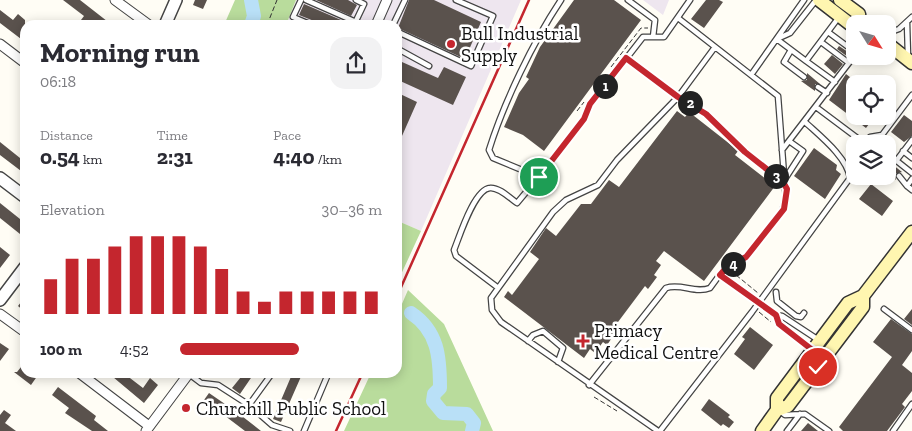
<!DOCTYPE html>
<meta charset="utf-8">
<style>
:root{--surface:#fff;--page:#f2f2f3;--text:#2b2b33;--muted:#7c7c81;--accent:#c4262e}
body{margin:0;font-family:"Zilla Slab",serif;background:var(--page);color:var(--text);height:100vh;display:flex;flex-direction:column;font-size:19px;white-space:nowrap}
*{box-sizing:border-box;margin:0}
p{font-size:16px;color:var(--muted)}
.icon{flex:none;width:28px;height:28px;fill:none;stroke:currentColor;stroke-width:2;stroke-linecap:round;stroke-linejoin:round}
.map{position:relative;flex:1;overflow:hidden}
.drawer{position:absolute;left:20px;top:20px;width:382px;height:358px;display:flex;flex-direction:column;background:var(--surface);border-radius:15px;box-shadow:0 2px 12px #0003}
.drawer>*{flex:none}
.needle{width:32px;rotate:127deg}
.tools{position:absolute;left:846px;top:15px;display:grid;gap:10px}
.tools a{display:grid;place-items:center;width:50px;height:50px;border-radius:10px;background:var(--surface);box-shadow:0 2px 12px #0003;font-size:25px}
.pin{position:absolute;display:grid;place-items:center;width:42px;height:42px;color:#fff;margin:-21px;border:2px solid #fff;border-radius:50%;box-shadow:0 1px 5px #0007}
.km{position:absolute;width:25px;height:25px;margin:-12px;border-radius:50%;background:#222;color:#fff;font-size:14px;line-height:25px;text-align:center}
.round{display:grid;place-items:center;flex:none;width:52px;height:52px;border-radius:15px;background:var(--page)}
.head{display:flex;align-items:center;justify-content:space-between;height:85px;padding:0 20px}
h1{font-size:28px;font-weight:800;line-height:38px}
.stats{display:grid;grid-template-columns:repeat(3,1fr);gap:8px;height:85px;padding:5px 20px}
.stats div{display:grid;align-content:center}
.stats b{font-size:21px;font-weight:800}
.stats small{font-size:14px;font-weight:400}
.stats p{font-size:14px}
.chart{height:140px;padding:10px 20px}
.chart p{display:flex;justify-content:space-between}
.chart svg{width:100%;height:90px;margin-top:5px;stroke:var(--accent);stroke-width:6}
ul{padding:0 20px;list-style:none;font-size:16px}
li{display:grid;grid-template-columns:80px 60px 1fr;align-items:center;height:38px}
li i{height:12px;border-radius:6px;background:var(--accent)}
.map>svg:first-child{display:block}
.industrial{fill:#eee6ef}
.forest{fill:#b9dc9c}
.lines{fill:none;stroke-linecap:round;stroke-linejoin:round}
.river{stroke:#b9e0f7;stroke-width:14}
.building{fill:#5a524d}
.service-casing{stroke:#444;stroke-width:7}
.minor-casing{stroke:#444;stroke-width:11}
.tertiary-casing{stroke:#444;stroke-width:14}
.secondary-casing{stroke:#333;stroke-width:15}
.path{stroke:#333;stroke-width:1;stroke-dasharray:5 2.5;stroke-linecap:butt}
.service{stroke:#fff;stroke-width:4.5}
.minor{stroke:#fff;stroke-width:9}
.tertiary{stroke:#fff;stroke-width:11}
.secondary{stroke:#fff6b0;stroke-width:12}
.rail{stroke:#c4262e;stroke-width:2.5}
.route-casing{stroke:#fff;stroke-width:10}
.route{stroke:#c4262e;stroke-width:6}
.poi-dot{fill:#c4262e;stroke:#fff;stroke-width:2}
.labels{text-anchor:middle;stroke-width:5;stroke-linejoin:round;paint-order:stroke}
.poi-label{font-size:19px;fill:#111;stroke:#fff;text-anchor:start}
</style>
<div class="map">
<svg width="912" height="431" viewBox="0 0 912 431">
<rect width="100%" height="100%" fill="#fffdf5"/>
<path class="industrial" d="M296,0H521L421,231L398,221V25H286Z
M643,0H669L663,15Z"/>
<path class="forest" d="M235,0H296L286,25H224Z
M398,221L421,231L398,281Z
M408,290L444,324L493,431H344L371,373L398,372V313Z"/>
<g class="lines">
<path class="river" d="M251,25L254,16L251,0
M411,313C438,331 440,357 440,388L434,394L433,401L443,413L467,414L474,423L472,431"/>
</g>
<path class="building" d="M63,0H80L112,25H88L81,20L84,16Z
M195,0H207L203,9L193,5Z
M316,0H348L357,5L351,16Z
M409,0H434L481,22L465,59L398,28Z
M574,0H614L641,20L544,151L523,135L504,127L519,93L529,79L526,77L540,47Z
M706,0H719L723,2L704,28L691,19Z
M304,4L348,23L347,25H316L314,21L299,15Z
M0,10L13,20L18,14L25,20V42L0,23Z
M839,46L851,54L848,57L837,49Z
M832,55L843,64L835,74L824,64Z
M402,62L438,78L444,67L466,77L453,105L398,80V73Z
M807,73L820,84H815V91L801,81L807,80Z
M846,74L855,81V116H875L866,128L829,100Z
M398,93L417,102L398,145Z
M677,111L685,117L689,112L735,148L738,151L735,155L775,186L704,281L664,251L656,261L661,265L654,275L657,277L648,289L645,286L612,330L616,332L607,345L603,342L595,353L590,349L584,358L504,297L508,291L512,295L539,259L530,252L546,228L556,236L581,204H591L609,180L619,187Z
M904,115L912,121V136L904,142L891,132Z
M0,142L25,162V174L0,155Z
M814,148L837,165L836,170L841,174L825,199L794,176Z
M888,161L902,172L895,174L896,180L888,173Z
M871,184L893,201L882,216L859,199Z
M0,203L25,223V238L0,218Z
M0,247L10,255L0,268Z
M25,297V312L18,306Z
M912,309V325L904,319Z
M891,319L912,334V351L902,365L912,373V391L902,404L905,407L887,431H843L839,427L892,357L873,342Z
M750,327L773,345L754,370L734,354L745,339L742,337Z
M0,343L9,349L0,361Z
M25,362V372H35L38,375L31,385L14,372H17Z
M107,372H128L126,375L143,388L150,378L158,385L144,403Z
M245,372H255L240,394L232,388Z
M293,372H303L281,422L273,419Z
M58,387L96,416L94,420L108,431H92L65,413L69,408L52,395Z
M209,393L238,413L261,431H245L204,400Z
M709,399L730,415L728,417L734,422L729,428L723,424L721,426L701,410Z
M4,410L11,415L5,423L16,431H0V415Z
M808,423L818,431H801Z"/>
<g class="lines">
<defs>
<path id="service" d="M301,0L293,17L312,25
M306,0L356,22
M628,0L655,20L653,37
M907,23L908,56
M354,25L364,4L356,0
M393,25L405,0
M398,32L471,66L493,16L456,0
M828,32L855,52
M888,33L899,29L912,17
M779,38L790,33L816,0
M778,40L806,61L839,17
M821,42L849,63
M398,49L429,66
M791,50L784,62L804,77
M627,58L678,97L706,114L745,152L783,182L803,151L789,141
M806,61L835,82
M751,75L804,0
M818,87L827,93
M816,107L864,143
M864,144L870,137L882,135
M879,144L882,135L912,95
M782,150L855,55
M903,151L912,158
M888,154L912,173
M896,161L912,140
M899,176L907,186
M539,177L493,158L489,150C504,102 533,42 561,0
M912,179L907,186L912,190
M721,275L775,315L782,316L820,341
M497,287L456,256L454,250C459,238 474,189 490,188C499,187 510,198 517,203L553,160L584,119L590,105L643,37H664L690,0
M776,292L777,301L796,316L801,317L804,313
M884,309L912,330
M775,315L779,324L812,350
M528,341L533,335L543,331L563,348L558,362
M189,374L201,383L218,385L249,405L272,425L290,431
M589,385L666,288C681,283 696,294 710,288L724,269L746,257L780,215L786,201L778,96L678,18
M249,405L273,372
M781,412L785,415L805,414L829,431
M304,431L329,372
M658,431L501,322L492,310L491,298L553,212L566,200L598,185L617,160L678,97L715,47
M660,431L752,312L850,178C847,157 820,136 805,122
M787,431L800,414
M893,431L912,404"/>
<path id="minor" d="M115,0L149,25
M376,25L387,0
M0,44L25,63
M0,314L25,332
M78,372L149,426
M146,431L190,372"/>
<path id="tertiary" d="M165,25L176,0
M0,178L25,197
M0,300L25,267"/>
<path id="secondary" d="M819,0L850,24H861
M840,0L859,14L860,23
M888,44L912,63
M777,410V398L848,303L863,296L912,232
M762,431L777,410L788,406L863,307V296"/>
</defs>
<use href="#service" class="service-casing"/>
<use href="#minor" class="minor-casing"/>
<use href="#tertiary" class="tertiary-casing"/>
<use href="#secondary" class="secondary-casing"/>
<path class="path" d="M267,25L277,0
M611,67L641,28H648
M577,111L584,102
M736,275L758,293
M759,312L771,322
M594,397L617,411"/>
<use href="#service" class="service"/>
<use href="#minor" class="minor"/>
<use href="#tertiary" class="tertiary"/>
<use href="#secondary" class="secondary"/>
<path class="rail" d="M398,294L529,0
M336,431L363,372"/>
</g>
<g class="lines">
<defs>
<path id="route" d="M539,177L584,119L590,104L626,58L678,97L706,114L745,152L783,182L787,189L784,209L746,257L727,267L720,275L776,315L779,324L824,359L818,367"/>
</defs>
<use href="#route" class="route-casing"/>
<use href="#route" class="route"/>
</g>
<g class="poi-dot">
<circle cx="451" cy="44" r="5"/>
<path d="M580.5 333.5h5v5h5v5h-5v5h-5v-5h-5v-5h5z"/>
<circle cx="186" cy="408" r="5"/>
</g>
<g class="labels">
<g class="poi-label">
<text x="461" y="40">Bull Industrial<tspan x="461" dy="22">Supply</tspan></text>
<text x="594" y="337">Primacy<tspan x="594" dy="22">Medical Centre</tspan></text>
<text x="196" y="415">Churchill Public School</text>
</g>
</g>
</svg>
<div class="tools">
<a><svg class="needle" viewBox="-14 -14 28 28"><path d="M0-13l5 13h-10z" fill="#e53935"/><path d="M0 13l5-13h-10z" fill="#7c7c81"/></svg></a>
<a><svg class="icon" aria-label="locate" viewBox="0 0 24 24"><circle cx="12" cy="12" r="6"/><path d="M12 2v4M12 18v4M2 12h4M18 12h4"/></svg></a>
<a><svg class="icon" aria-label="layers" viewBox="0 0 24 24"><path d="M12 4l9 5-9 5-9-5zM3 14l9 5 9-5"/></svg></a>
</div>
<div class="pin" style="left:539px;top:177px;background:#1e9e55"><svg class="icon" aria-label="arrive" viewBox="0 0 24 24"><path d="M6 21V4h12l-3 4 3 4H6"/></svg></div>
<div class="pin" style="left:818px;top:367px;background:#d93025"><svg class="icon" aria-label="check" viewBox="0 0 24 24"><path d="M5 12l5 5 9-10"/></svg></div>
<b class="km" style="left:605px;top:86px">1</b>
<b class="km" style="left:690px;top:103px">2</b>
<b class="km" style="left:776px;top:176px">3</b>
<b class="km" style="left:733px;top:264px">4</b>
<section class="drawer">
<div class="head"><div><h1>Morning run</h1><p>06:18</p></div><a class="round"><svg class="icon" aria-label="share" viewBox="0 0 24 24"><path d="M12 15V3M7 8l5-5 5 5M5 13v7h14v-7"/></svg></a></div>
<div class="stats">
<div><p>Distance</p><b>0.54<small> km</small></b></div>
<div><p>Time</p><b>2:31</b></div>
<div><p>Pace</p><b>4:40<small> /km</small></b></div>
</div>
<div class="chart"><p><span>Elevation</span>30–36 m</p>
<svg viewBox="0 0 160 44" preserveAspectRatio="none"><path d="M5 44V27M15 44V17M25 44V17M35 44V11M45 44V6M55 44V6M65 44V6M75 44V11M85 44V22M95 44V33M105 44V38M115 44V33M125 44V33M135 44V33M145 44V33M155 44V33"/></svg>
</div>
<ul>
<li><b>100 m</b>4:52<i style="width:59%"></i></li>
</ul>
</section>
</div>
